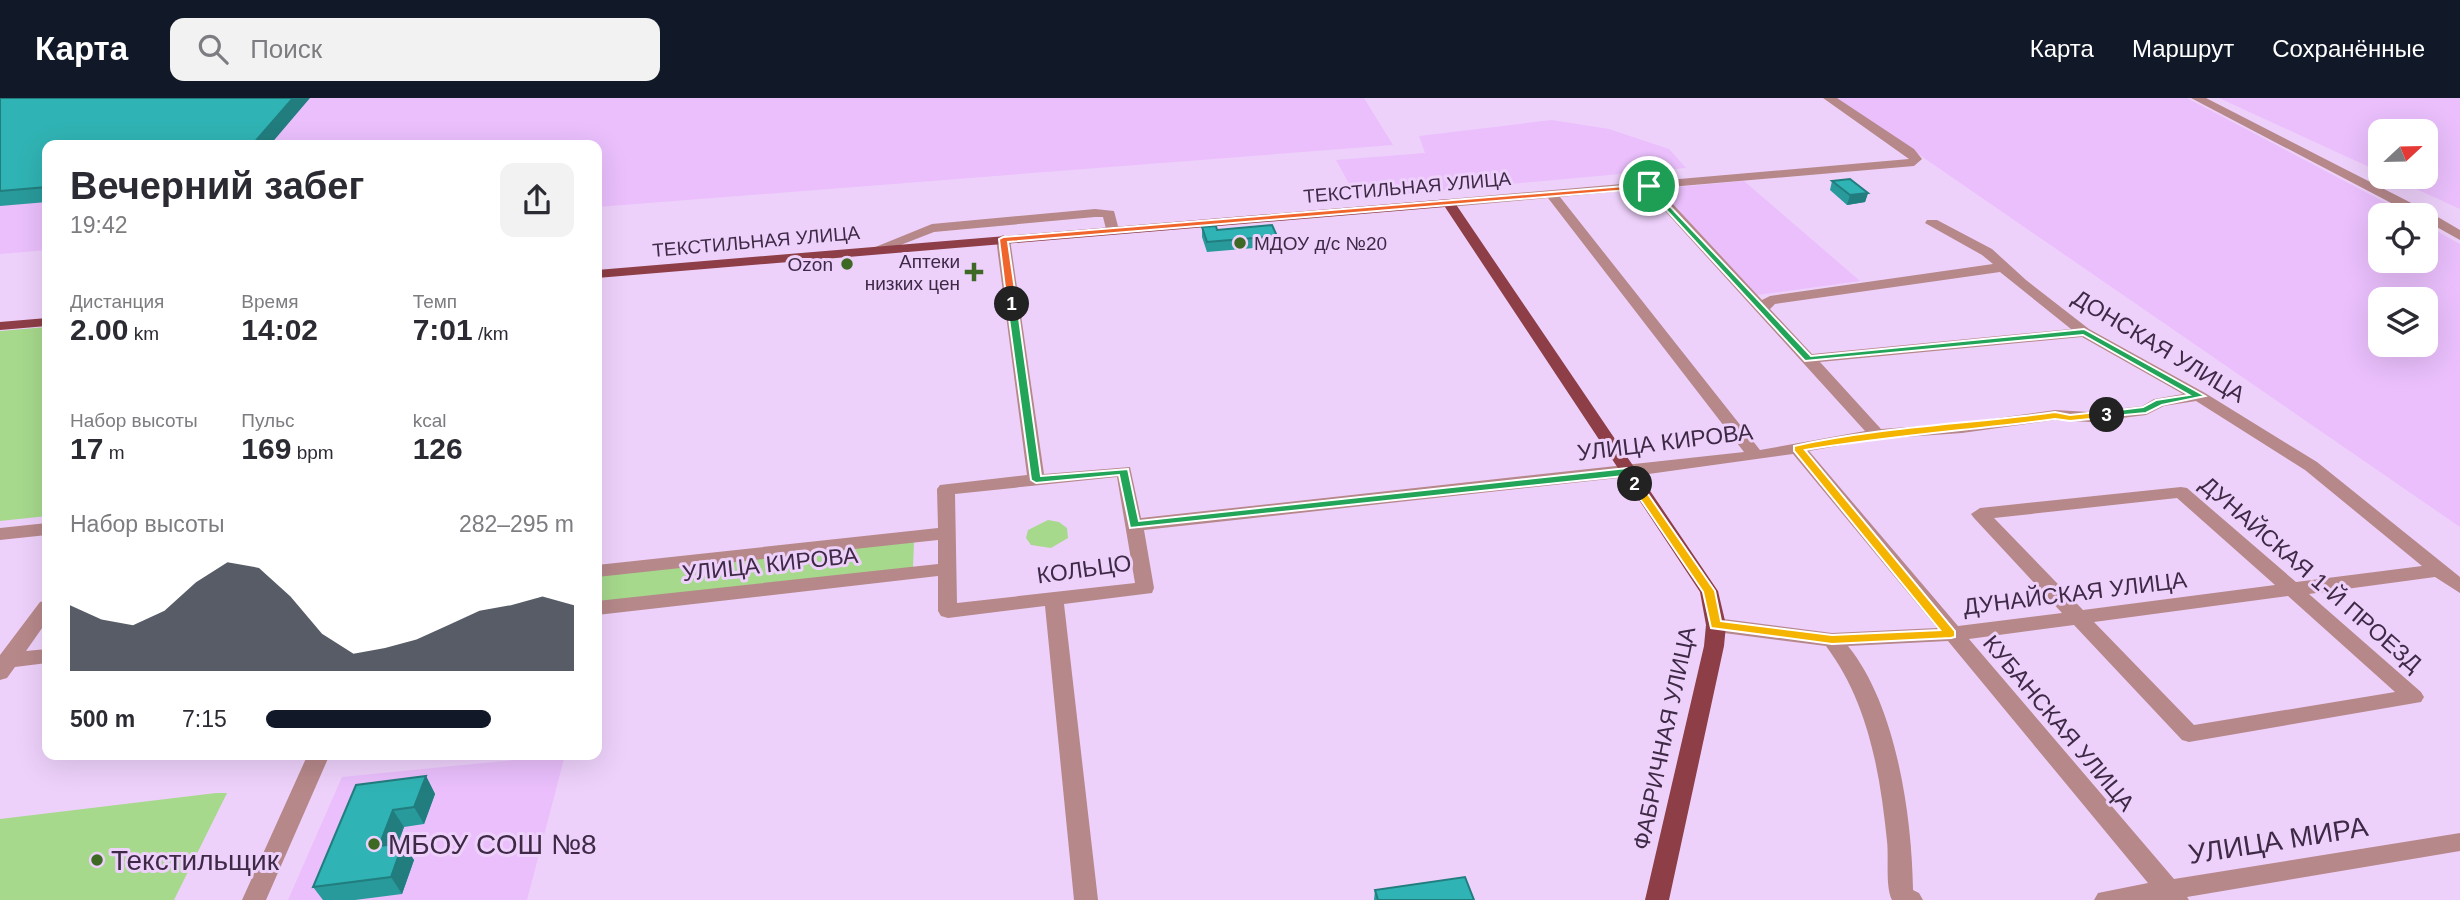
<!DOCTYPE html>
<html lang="ru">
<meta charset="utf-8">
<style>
:root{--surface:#fff;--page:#f2f2f3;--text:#2b2b33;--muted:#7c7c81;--accent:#111827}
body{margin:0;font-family:Arial,sans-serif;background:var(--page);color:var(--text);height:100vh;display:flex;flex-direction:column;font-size:26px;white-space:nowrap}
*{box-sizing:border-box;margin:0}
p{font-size:23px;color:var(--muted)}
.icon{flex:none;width:38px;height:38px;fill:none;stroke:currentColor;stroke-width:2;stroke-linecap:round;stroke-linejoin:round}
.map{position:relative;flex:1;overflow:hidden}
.sheet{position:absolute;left:42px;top:42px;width:560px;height:620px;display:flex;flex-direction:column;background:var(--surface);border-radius:14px;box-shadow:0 7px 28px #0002}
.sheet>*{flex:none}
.needle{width:46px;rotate:68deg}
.buttons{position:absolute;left:2368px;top:21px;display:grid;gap:14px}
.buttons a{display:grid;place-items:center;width:70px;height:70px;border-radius:14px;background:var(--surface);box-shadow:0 7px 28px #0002;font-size:35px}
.pin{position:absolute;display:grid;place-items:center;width:60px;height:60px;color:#fff;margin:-30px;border:4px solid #fff;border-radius:50%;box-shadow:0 2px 7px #0007}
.km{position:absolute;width:35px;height:35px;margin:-18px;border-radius:50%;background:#222;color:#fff;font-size:19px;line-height:35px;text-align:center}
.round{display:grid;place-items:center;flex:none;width:74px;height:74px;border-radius:14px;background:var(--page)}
.overview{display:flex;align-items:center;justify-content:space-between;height:119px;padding:0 28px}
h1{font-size:38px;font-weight:600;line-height:52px}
.metrics{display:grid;grid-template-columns:repeat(3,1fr);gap:10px;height:119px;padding:7px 28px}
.metrics div{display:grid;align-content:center}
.metrics b{font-size:30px;font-weight:600}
.metrics small{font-size:19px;font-weight:400}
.metrics p{font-size:19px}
.chart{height:196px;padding:14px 28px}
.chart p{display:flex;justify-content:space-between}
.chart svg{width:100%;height:126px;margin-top:7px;fill:var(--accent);opacity:.7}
ul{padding:0 28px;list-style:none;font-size:23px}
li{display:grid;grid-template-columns:112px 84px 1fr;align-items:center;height:52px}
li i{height:18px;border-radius:9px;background:var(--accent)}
header{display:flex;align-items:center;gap:42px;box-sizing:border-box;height:98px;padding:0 35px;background:var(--accent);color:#fff}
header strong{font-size:33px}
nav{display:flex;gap:38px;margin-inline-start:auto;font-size:24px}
.search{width:490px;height:63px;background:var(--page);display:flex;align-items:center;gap:18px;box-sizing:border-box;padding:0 24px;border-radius:14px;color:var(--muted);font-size:26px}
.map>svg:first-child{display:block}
.built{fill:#eabffc;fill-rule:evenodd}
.green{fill:#a6d98c}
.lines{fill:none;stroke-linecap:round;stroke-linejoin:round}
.minor{fill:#b6888a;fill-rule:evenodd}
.major{fill:#8d3e46;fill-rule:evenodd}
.wall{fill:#299a9b}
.shaded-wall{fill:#227d7e}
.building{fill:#30b3b4;stroke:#227d7e;stroke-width:2}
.split-1{fill:#f0652b;stroke:#fff;stroke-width:2}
.split-2{fill:#22a559;stroke:#fff;stroke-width:2}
.split-3{fill:#f5b400;stroke:#fff;stroke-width:2}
.split-4{fill:#22a559;stroke:#fff;stroke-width:2}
.poi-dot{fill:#3e6925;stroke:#eed1fb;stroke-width:2.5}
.labels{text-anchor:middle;stroke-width:6;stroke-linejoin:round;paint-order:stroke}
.far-street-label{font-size:19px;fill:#3e2a46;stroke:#eed1fb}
.far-poi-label{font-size:19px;fill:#3e2a46;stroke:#eed1fb;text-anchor:end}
.street-label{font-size:23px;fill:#3e2a46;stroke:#eed1fb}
.near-street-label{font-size:28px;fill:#3e2a46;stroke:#eed1fb}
.near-poi-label{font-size:28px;fill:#3e2a46;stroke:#eed1fb;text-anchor:start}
</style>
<header>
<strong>Карта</strong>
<div class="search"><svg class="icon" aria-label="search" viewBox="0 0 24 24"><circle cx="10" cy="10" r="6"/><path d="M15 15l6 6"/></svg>Поиск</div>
<nav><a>Карта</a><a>Маршрут</a><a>Сохранённые</a></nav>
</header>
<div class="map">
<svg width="2460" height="802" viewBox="0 0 2460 802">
<rect width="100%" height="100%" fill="#eed1fb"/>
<path class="built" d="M0,0H1364L1393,47L597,109V47H47V152L0,156Z
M1837,0H2187L2409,117H2380V163H2426V127L2460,146V429ZM2380,201H2426V247H2380Z
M2219,0H2460V111L2390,79H2426V33H2380V74Z
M1552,22L1609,31L1669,51L1686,70L1357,100L1336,62L1425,55L1419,38Z
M1744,83L1860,183L1757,197L1657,91Z
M565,657L527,802H288L342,679Z"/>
<path class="green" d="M47,229V418L0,423V233Z
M1048,422L1059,424L1067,430L1068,440L1051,450L1031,447L1026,440L1028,432Z
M914,444L913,470L597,504V478Z
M216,695H227L174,802H0V721Z"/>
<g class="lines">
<path class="minor" d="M1823,0H1837L1914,51L1922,61L1914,68L1658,90L1762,202L1770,198L1993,166L1982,157L1925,125L1927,122H1937L1992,151L2026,182L2089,231L2205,295L2317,364L2460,479V495L2435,479L2309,496L2421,594L2424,599L2421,604L2189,644L2182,642L2074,527L1969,541L2174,781L2460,735V753L2187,799L2189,802H2094L2098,795L2148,785L1948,543L1848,548C1896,607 1912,717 1913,792L1919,795L1923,802H1892C1885,789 1889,759 1887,743C1880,674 1868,604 1826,548L1716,534L1709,532L1706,527L1709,522L1716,520L1832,535L1937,530L1793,356L1627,379L1144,432L1154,490L1152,495L1064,506L1098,802H1074L1045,508L948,520L941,518L938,513V478L597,517V503L938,466V442L597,479V467L938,430L937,391L940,387L1027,377L996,141L1003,137L1010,141L1044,376L1130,369L1141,420L1744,354L1548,100L1449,109L1443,105L1449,101L1909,61ZM1645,91L1865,333L1760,352L1560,99ZM2000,174L2071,231L1812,256L1770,211L1775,206ZM2082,239L2183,296L2154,301L2142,308L2090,314L2055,312L1962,325L1881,331L1820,264ZM2196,303L2305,372L2422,468L2296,484L2187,390L2181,389L1980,410L1971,416L1974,420L2062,515L1958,528L1809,353L1877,341L1962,335L2055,322L2090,324L2146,317L2164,308ZM1117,379L1135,485L957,505L955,396ZM2177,400L2275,487L2083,512L1994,420ZM2288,498L2395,594L2194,627L2094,524Z
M2191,0H2206L2431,115L2460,132V142L2426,123V117H2414Z
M1095,111L1114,113L1119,132L1117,135H1107L1103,119H1095L934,134L880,155L875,156L868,152L932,126Z
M47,425V437L0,442V430Z
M47,502V523L26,553L47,551V565L15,569L7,580L0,582V557L40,504Z
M308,656H330L266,802H242Z"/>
<path class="major" d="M1449,101L1455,105L1718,493L1726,527L1724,548L1669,802H1645L1704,548L1706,527L1700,494L1445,109L597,180V172Z
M47,220V228L0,232V224Z"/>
</g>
<path class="wall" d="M0,0L47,47V104L0,108Z
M1832,83L1868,95L1865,104L1847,107L1830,92Z
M1202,129L1217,132L1277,138V148L1207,154L1202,139Z
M426,678L435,696L424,726L404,729L398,746L414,762L402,796L355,802H323L313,789Z
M1375,792L1474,802H1374Z"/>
<path class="shaded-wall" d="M293,0H310L270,47H252Z
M1868,95L1865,104L1847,107L1850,97Z
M426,678L435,696L424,726L414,709Z
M393,712L404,729L390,766L379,748Z
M403,745L414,762L402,796L391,779Z"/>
<path class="building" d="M0,0H293L252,47H47V89L0,93Z
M1850,81L1868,95L1850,97L1832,83Z
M1272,127L1277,138L1207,144L1202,129L1216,128L1217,132Z
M426,678L414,709L393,712L379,748L403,745L391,779L313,789L356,687Z
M1465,779L1474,802H1378L1375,792Z"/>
<path class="split-1" d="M1649,86L1652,90L1008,144L1017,206L1012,209L1007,206L999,141L1003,139Z"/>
<path class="split-2" d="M1012,203L1017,206L1041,378L1128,371L1139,423L1627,370L1641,386L1631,388L1624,378L1130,430L1119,377L1036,385L1031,382L1007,206Z"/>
<path class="split-3" d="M2107,313L2111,314V319L2070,323L2055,321C1972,332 1888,338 1805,352L1955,533V539L1951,540L1832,546L1711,530L1703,494L1630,386L1639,383L1715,493L1721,523L1832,537L1940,532L1794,353V348C1879,329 1968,326 2055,314L2070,317Z"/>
<path class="split-4" d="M1649,86L1811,258L2084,231L2205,298L2162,307L2146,315L2103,319V314L2143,309L2156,302L2189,297L2083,237L1805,263L1646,90Z"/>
<g class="poi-dot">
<circle cx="1240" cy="145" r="7"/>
<circle cx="847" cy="166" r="7"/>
<path d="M970.5 163.5h7v7h7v7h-7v7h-7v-7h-7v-7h7z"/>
<circle cx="374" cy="746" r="7"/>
<circle cx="97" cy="762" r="7"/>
</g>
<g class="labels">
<g class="far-street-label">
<text transform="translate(1407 89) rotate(-5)" y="7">ТЕКСТИЛЬНАЯ УЛИЦА</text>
<text transform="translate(756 143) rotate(-5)" y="7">ТЕКСТИЛЬНАЯ УЛИЦА</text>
</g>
<g class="far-poi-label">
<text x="1254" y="152" text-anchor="start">МДОУ д/с №20</text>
<text x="960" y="170">Аптеки<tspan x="960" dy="22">низких цен</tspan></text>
<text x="833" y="173">Ozon</text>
</g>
<g class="street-label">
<text transform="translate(2159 248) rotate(31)" y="8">ДОНСКАЯ УЛИЦА</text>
<text transform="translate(1665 344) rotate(-7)" y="8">УЛИЦА КИРОВА</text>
<text transform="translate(770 466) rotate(-6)" y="8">УЛИЦА КИРОВА</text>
<text transform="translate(1084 471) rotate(-8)" y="8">КОЛЬЦО</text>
<text transform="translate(2311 476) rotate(41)" y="8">ДУНАЙСКАЯ 1-Й ПРОЕЗД</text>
<text transform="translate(2075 495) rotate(-7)" y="8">ДУНАЙСКАЯ УЛИЦА</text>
<text transform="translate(2059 625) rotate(50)" y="8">КУБАНСКАЯ УЛИЦА</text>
<text transform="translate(1664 640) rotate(-78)" y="8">ФАБРИЧНАЯ УЛИЦА</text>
</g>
<g class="near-street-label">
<text transform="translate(2278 742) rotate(-9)" y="10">УЛИЦА МИРА</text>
</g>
<g class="near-poi-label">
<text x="388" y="756">МБОУ СОШ №8</text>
<text x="111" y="772">Текстильщик</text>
</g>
</g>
</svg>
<div class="buttons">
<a><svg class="needle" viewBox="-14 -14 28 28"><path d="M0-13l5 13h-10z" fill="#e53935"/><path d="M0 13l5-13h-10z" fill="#7c7c81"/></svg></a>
<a><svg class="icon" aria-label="locate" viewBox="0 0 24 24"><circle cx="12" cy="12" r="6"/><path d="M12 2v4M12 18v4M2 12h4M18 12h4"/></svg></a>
<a><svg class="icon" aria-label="layers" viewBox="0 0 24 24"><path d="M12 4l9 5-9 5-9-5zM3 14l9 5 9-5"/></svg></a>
</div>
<div class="pin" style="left:1649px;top:88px;background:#1e9e55"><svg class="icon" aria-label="arrive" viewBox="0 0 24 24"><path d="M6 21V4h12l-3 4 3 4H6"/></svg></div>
<b class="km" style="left:1012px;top:206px">1</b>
<b class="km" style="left:1635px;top:386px">2</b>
<b class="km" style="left:2107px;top:317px">3</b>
<section class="sheet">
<div class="overview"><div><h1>Вечерний забег</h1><p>19:42</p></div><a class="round"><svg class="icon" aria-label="share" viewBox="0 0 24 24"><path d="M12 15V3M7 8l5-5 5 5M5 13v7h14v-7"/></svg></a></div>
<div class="metrics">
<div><p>Дистанция</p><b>2.00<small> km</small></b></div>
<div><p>Время</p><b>14:02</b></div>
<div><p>Темп</p><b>7:01<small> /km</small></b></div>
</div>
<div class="metrics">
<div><p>Набор высоты</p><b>17<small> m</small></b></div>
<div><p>Пульс</p><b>169<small> bpm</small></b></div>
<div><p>kcal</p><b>126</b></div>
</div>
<div class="chart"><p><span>Набор высоты</span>282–295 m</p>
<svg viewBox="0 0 160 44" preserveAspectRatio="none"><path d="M0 44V21L10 26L20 28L30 23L40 13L50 6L60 8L70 18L80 31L90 38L100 36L110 33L120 28L130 23L140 21L150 18L160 21V44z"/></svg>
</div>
<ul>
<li><b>500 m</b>7:15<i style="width:73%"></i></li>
</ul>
</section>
</div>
